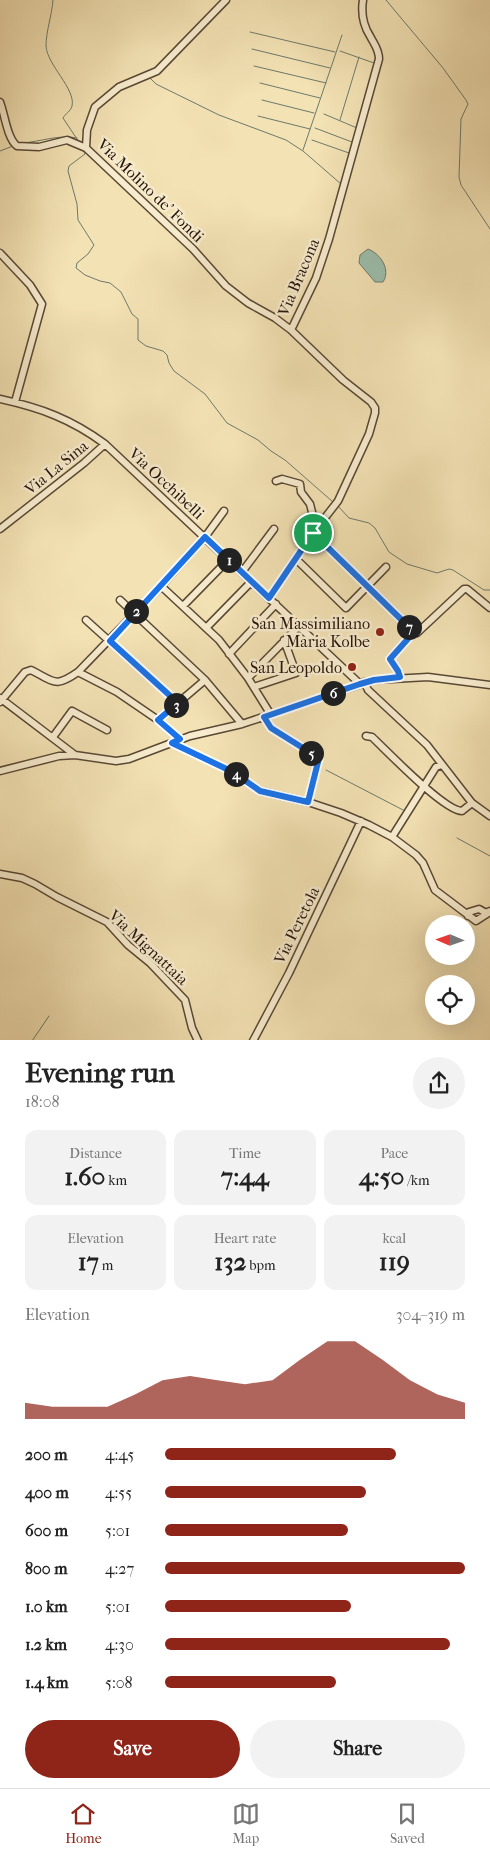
<!DOCTYPE html>
<meta charset="utf-8">
<style>
:root{--surface:#fff;--page:#f2f2f2;--text:#222;--muted:#767676;--line:#e0e0e0;--accent:#8f2418}
body{margin:0;font-family:"IM FELL French Canon",serif;background:var(--page);color:var(--text);height:100vh;display:flex;flex-direction:column;font-size:19px;white-space:nowrap}
*{box-sizing:border-box;margin:0}
p{font-size:16px;color:var(--muted)}
.icon{flex:none;width:28px;height:28px;fill:none;stroke:currentColor;stroke-width:2;stroke-linecap:round;stroke-linejoin:round}
.map{position:relative;height:1040px;overflow:hidden}
.sheet{display:flex;flex-direction:column;background:var(--surface);flex:1}
.sheet>*{flex:none}
.needle{width:32px;rotate:272deg}
.controls{position:absolute;left:425px;top:915px;display:grid;gap:10px}
.controls a{display:grid;place-items:center;width:50px;height:50px;border-radius:50%;background:var(--surface);box-shadow:0 5px 20px #0002;font-size:25px}
.pin{position:absolute;display:grid;place-items:center;width:42px;height:42px;color:#fff;margin:-21px;border:2px solid #fff;border-radius:50%;box-shadow:0 1px 5px #0007}
.km{position:absolute;width:25px;height:25px;margin:-12px;border-radius:50%;background:#222;color:#fff;font-size:14px;line-height:25px;text-align:center}
.round{display:grid;place-items:center;flex:none;width:52px;height:52px;border-radius:26px;background:var(--page)}
.overview{display:flex;align-items:center;justify-content:space-between;height:85px;padding:0 25px}
h1{font-size:28px;font-weight:700;line-height:38px}
.figures{display:grid;grid-template-columns:repeat(3,1fr);gap:8px;height:85px;padding:5px 25px}
.figures div{display:grid;align-content:center;border-radius:12px;background:var(--page);text-align:center}
.figures b{font-size:25px;font-weight:700}
.figures small{font-size:14px;font-weight:400}
.figures p{font-size:14px}
.chart{height:140px;padding:10px 25px}
.chart p{display:flex;justify-content:space-between}
.chart svg{width:100%;height:90px;margin-top:5px;fill:var(--accent);opacity:.7}
.primary-button{display:flex;gap:10px;margin-top:auto;padding:10px 25px}
.primary-button a{flex:1;height:58px;border-radius:30px;background:var(--accent);color:#fff;font-size:20px;font-weight:700;line-height:58px;text-align:center}
.primary-button a+a{background:var(--page);color:var(--text)}
ul{padding:0 25px;list-style:none;font-size:16px}
li{display:grid;grid-template-columns:80px 60px 1fr;align-items:center;height:38px}
li i{height:12px;border-radius:6px;background:var(--accent)}
.tabs{display:flex;justify-content:space-around;align-items:center;height:70px;border-top:1px solid var(--line);background:var(--surface);font-size:14px;color:var(--muted)}
.tabs a{display:grid;justify-items:center;gap:2px}
.tabs .active{color:var(--accent)}
.map>svg:first-child{display:block}
.water{fill:#9bbead;stroke:#6c7a6c}
.lines{fill:none;stroke-linecap:round;stroke-linejoin:round}
.stream{stroke:#6c7a6c;stroke-width:1}
.minor-casing{stroke:#594835;stroke-width:9}
.minor{stroke:#f7ecce;stroke-width:6}
.route-casing{stroke:#fff;stroke-width:10}
.route{stroke:#1a73e8;stroke-width:6}
.poi-dot{fill:#8f2418;stroke:#f7ecce;stroke-width:2}
.labels{text-anchor:middle;stroke-width:5;stroke-linejoin:round;paint-order:stroke}
.street-label{font-size:16px;fill:#26140b;stroke:#f7ecce}
.poi-label{font-size:16px;fill:#26140b;stroke:#f7ecce;text-anchor:end}
</style>
<div class="map">
<svg width="490" height="1041" viewBox="0 0 490 1041">
<rect width="100%" height="100%" fill="#f3e2b4"/>
<filter id="stains"><feTurbulence type="fractalNoise" baseFrequency=".004" numOctaves="4"/><feColorMatrix values="0 0 0 0 .2 0 0 0 0 .09 0 0 0 0 .02 0 0 0 .5 -.17"/></filter>
<radialGradient id="worn" r=".72"><stop offset=".6" stop-color="#630" stop-opacity="0"/><stop offset="1" stop-color="#630" stop-opacity=".3"/></radialGradient>
<path class="water" d="M368,249C381,254 391,270 383,282H375L359,263L360,255Z"/>
<g class="lines">
<path class="stream" d="M53,0C52,15 46,31 46,46C47,65 76,89 72,106C71,111 65,114 63,118L79,142
M386,0L443,68L466,100L468,104L461,119L459,177L461,185L490,229
M250,32L335,52
M252,49L330,68
M340,51L374,63
M254,66L326,83
M150,78L156,84L219,115L286,140L303,151L341,184
M260,83L320,98
M262,100L314,113
M324,114L357,128
M258,116L310,129
M340,120L359,57
M315,128L352,142
M312,140L349,153
M22,143C40,142 59,134 77,138
M83,150L85,154L69,166L68,171L77,204L78,220L94,245L88,254L77,263L76,268L85,275L100,281L110,283L121,292L132,314L138,319V340L146,346L163,351L167,355L169,363L174,371L205,394L227,423L258,440L271,451L285,460L333,502
M303,150L342,35
M0,151L13,146
M338,506L349,518L369,523L375,528L389,552L407,564L437,573L449,569L453,570L484,590H490
M326,770L405,811
M457,838L490,856
M32,1041L49,1016"/>
<defs>
<path id="minor" d="M226,0L157,71L119,87L95,107L87,130L86,148L193,249L226,286L248,303L275,318L291,330
M0,102C5,115 7,138 17,146L39,147L67,140L86,148
M0,253L30,285L42,304L15,402
M0,399C41,408 71,419 105,444L360,684
M276,481L282,479L300,484L301,492L310,504L313,516L320,526
M0,529L84,463L105,444
M313,533L414,632L417,633L464,589H467L490,608
M296,559L346,608L386,567
M242,572L274,529
M161,586L219,640L248,678L271,715
M269,598L313,533L338,501L369,434L375,413V408L371,402L343,380L291,330L316,278L329,239L379,59C379,49 374,44 370,36C363,25 361,13 363,0
M120,600L205,680L242,724
M183,606L228,560
M86,620L178,703
M206,628L251,582
M229,654L276,604
M78,672L117,692L158,720L180,739
M400,677L398,671L390,659L414,632
M248,678L299,626
M364,682L368,690L427,745L472,803L490,816
M254,687L296,673L284,640
M0,698L75,755
M0,702L25,672L31,670C55,682 55,688 78,672L161,586L205,537L224,511
M264,717L271,728L319,758L308,802
M158,720L205,680
M366,736L372,737C387,751 444,811 462,811L472,803
M53,737L72,711L107,730
M172,743L233,772L260,791L308,802L341,813L369,825L392,837L416,855L423,863L435,890L476,921L490,912
M0,771L59,756L75,755L116,761L129,759L190,736L242,724L374,680L428,677L490,685
M392,837L436,767L441,765
M0,874L22,878L35,884L57,897L107,922L128,945L150,963L185,1000L192,1028L198,1041
M468,916L469,912L479,909L486,913L490,911
M253,1041L289,973L361,821"/>
</defs>
<use href="#minor" class="minor-casing"/>
<use href="#minor" class="minor"/>
</g>
<g class="lines">
<defs>
<path id="route" d="M313,533L414,632L390,659L398,671L400,677L374,680L360,684L264,717L271,728L319,758L308,802L260,791L233,772L172,743L180,739L158,720L178,703L110,641L205,537L269,598Z"/>
</defs>
<use href="#route" class="route-casing"/>
<use href="#route" class="route"/>
</g>
<g class="poi-dot">
<circle cx="380" cy="632" r="5"/>
<circle cx="352" cy="667" r="5"/>
</g>
<g class="labels">
<g class="street-label">
<text transform="translate(151 190) rotate(44)" y="6">Via Molino de' Fondi</text>
<text transform="translate(298 277) rotate(-67)" y="6">Via Bracona</text>
<text transform="translate(56 467) rotate(-39)" y="6">Via La Sina</text>
<text transform="translate(167 483) rotate(43)" y="6">Via Occhibelli</text>
<text transform="translate(296 925) rotate(-64)" y="6">Via Peretola</text>
<text transform="translate(149 947) rotate(43)" y="6">Via Mignattaia</text>
</g>
<g class="poi-label">
<text x="370" y="629">San Massimiliano<tspan x="370" dy="18">Maria Kolbe</tspan></text>
<text x="342" y="673">San Leopoldo</text>
</g>
</g>
<rect width="100%" height="100%" filter="url(#stains)"/>
<rect width="100%" height="100%" fill="url(#worn)"/>
</svg>
<div class="controls">
<a><svg class="needle" viewBox="-14 -14 28 28"><path d="M0-13l5 13h-10z" fill="#e53935"/><path d="M0 13l5-13h-10z" fill="#767676"/></svg></a>
<a><svg class="icon" aria-label="locate" viewBox="0 0 24 24"><circle cx="12" cy="12" r="6"/><path d="M12 2v4M12 18v4M2 12h4M18 12h4"/></svg></a>
</div>
<div class="pin" style="left:313px;top:533px;background:#1e9e55"><svg class="icon" aria-label="arrive" viewBox="0 0 24 24"><path d="M6 21V4h12l-3 4 3 4H6"/></svg></div>
<b class="km" style="left:229px;top:560px">1</b>
<b class="km" style="left:136px;top:611px">2</b>
<b class="km" style="left:176px;top:705px">3</b>
<b class="km" style="left:236px;top:774px">4</b>
<b class="km" style="left:311px;top:753px">5</b>
<b class="km" style="left:333px;top:693px">6</b>
<b class="km" style="left:409px;top:627px">7</b>
</div>
<section class="sheet">
<div class="overview"><div><h1>Evening run</h1><p>18:08</p></div><a class="round"><svg class="icon" aria-label="share" viewBox="0 0 24 24"><path d="M12 15V3M7 8l5-5 5 5M5 13v7h14v-7"/></svg></a></div>
<div class="figures">
<div><p>Distance</p><b>1.60<small> km</small></b></div>
<div><p>Time</p><b>7:44</b></div>
<div><p>Pace</p><b>4:50<small> /km</small></b></div>
</div>
<div class="figures">
<div><p>Elevation</p><b>17<small> m</small></b></div>
<div><p>Heart rate</p><b>132<small> bpm</small></b></div>
<div><p>kcal</p><b>119</b></div>
</div>
<div class="chart"><p><span>Elevation</span>304–319 m</p>
<svg viewBox="0 0 160 44" preserveAspectRatio="none"><path d="M0 44V36L10 38L20 38L30 38L40 32L50 25L60 23L70 25L80 27L90 25L100 15L110 6L120 6L130 15L140 25L150 32L160 36V44z"/></svg>
</div>
<ul>
<li><b>200 m</b>4:45<i style="width:77%"></i></li>
<li><b>400 m</b>4:55<i style="width:67%"></i></li>
<li><b>600 m</b>5:01<i style="width:61%"></i></li>
<li><b>800 m</b>4:27<i style="width:100%"></i></li>
<li><b>1.0 km</b>5:01<i style="width:62%"></i></li>
<li><b>1.2 km</b>4:30<i style="width:95%"></i></li>
<li><b>1.4 km</b>5:08<i style="width:57%"></i></li>
</ul>
<div class="primary-button"><a>Save</a><a>Share</a></div>
</section>
<nav class="tabs">
<a class="active"><svg class="icon" aria-label="home" viewBox="0 0 24 24"><path d="M3 11l9-7 9 7M6 9v11h12V9"/></svg>Home</a>
<a><svg class="icon" aria-label="map" viewBox="0 0 24 24"><path d="M3 6l6-2 6 2 6-2v14l-6 2-6-2-6 2zM9 4v14M15 6v14"/></svg>Map</a>
<a><svg class="icon" aria-label="saved" viewBox="0 0 24 24"><path d="M7 4h10v16l-5-4-5 4z"/></svg>Saved</a>
</nav>
